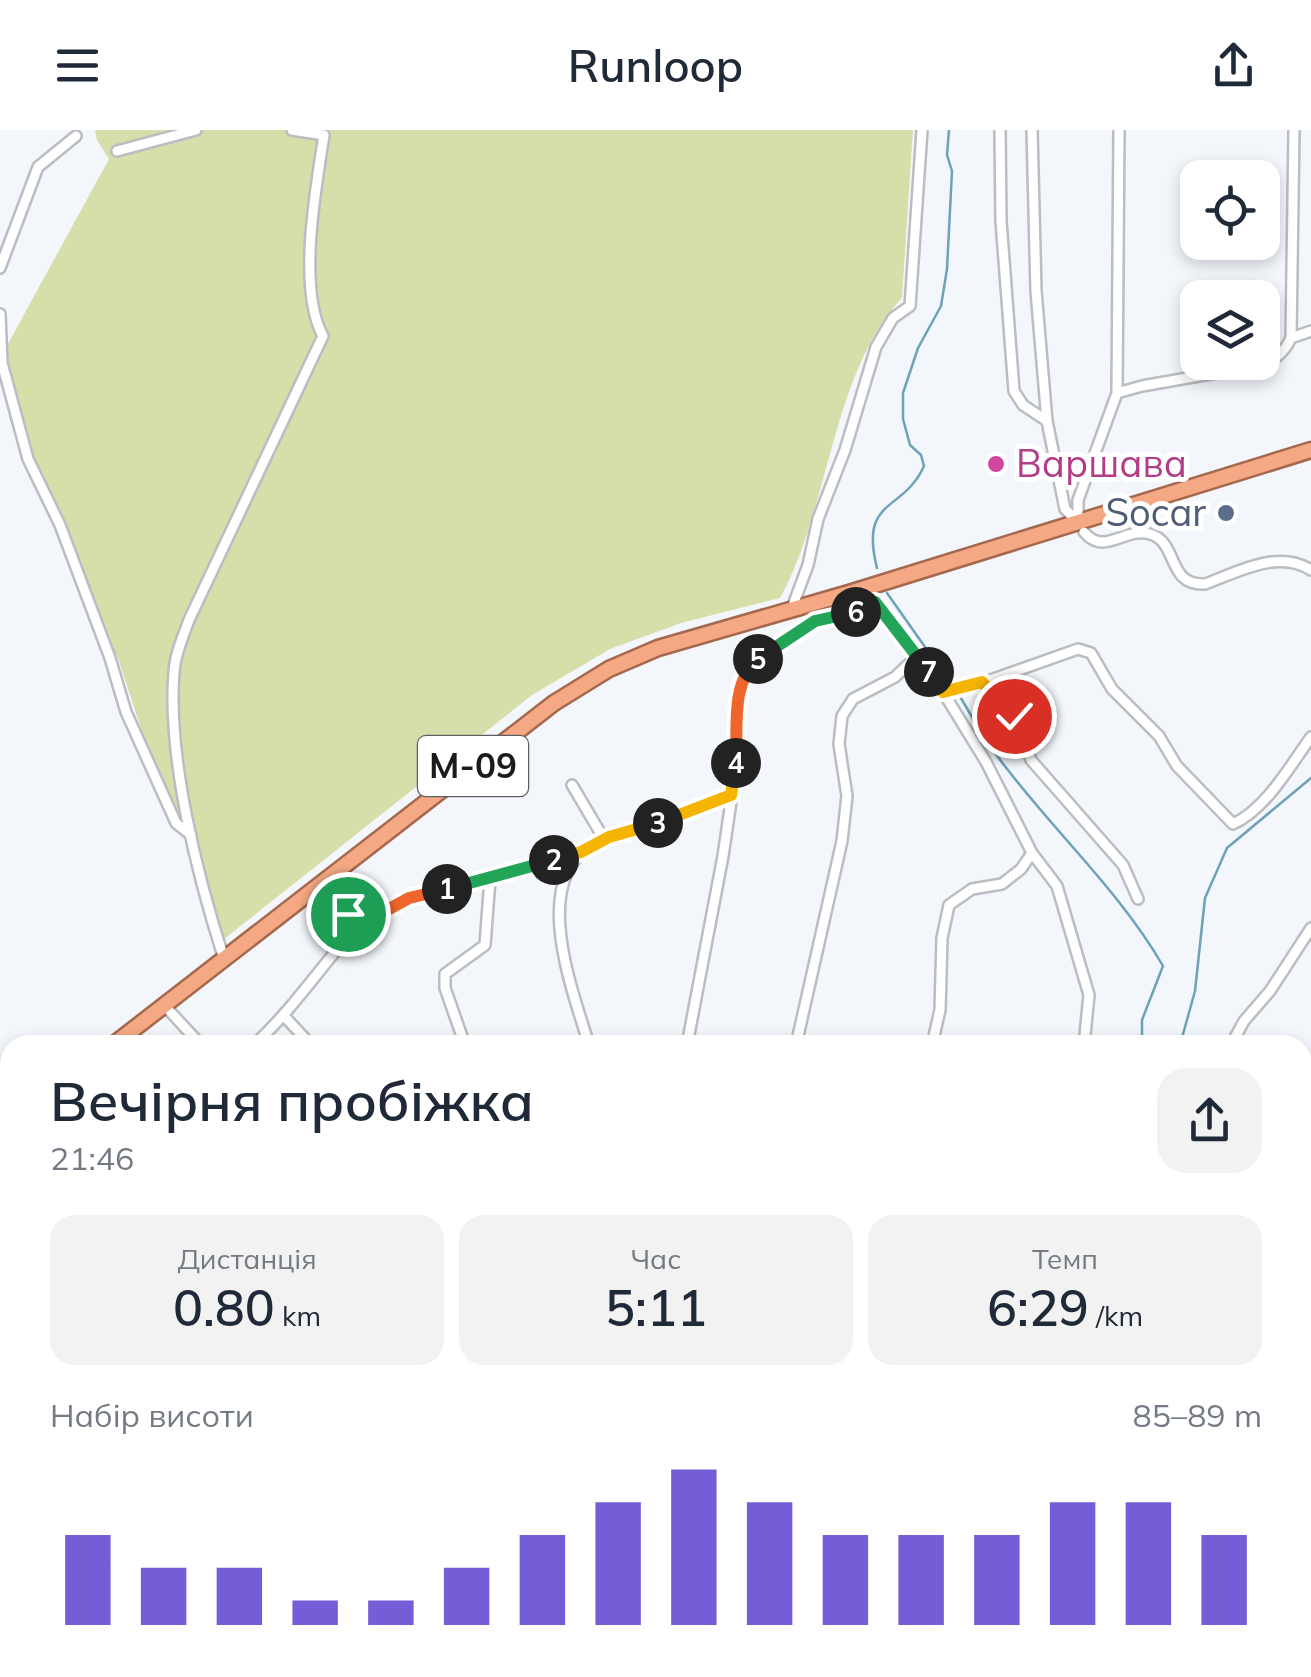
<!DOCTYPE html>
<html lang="uk">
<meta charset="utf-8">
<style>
:root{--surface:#fff;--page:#f2f2f3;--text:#1f2937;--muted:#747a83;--accent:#755dd7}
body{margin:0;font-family:Mulish,sans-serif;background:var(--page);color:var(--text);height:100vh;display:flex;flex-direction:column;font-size:38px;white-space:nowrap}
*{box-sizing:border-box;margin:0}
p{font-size:32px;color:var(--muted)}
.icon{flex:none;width:55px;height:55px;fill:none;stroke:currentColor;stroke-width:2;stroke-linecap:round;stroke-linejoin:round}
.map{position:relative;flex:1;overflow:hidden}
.sheet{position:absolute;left:0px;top:905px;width:1312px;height:642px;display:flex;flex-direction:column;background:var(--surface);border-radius:30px 30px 0 0;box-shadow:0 5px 15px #0003}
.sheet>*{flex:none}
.tools{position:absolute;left:1180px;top:30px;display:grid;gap:20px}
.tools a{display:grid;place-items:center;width:100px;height:100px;border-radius:20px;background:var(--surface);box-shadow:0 5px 15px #0003;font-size:50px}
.pin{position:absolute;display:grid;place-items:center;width:85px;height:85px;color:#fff;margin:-42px;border:5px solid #fff;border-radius:50%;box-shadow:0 2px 10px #0007}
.km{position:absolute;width:50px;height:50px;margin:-25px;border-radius:50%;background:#222;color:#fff;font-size:28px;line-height:50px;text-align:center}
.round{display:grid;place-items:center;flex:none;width:105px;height:105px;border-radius:30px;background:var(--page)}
.headline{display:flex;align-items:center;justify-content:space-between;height:170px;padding:0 50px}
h1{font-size:55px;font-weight:600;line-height:75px}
.stats{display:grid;grid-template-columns:repeat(3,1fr);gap:15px;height:170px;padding:10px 50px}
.stats div{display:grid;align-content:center;border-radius:25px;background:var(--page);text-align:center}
.stats b{font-size:50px;font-weight:600}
.stats small{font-size:28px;font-weight:400}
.stats p{font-size:28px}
.chart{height:280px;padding:20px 50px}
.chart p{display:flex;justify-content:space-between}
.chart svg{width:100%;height:180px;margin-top:10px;stroke:var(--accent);stroke-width:6}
header{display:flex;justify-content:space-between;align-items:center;height:130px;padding:0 50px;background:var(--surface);font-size:45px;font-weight:600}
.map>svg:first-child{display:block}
.green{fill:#d6dea9}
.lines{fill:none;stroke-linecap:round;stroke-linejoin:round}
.stream{stroke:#6ea2b9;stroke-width:2.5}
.minor-casing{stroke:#babdc2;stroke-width:14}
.tertiary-casing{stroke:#babdc2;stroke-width:15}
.trunk-casing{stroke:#a6684c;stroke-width:19}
.minor{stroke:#fff;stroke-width:9}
.tertiary{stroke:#fff;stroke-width:10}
.trunk{stroke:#f4a884;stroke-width:14}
.split-1-casing{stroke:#fff;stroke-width:20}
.split-2-casing{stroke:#fff;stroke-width:20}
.split-3-casing{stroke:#fff;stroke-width:20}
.split-4-casing{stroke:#fff;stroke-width:20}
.split-5-casing{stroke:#fff;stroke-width:20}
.split-6-casing{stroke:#fff;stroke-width:20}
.split-7-casing{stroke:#fff;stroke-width:20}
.split-8-casing{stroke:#fff;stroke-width:20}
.split-1{stroke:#f0652b;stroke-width:12}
.split-2{stroke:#22a559;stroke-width:12}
.split-3{stroke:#f5b400;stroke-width:12}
.split-4{stroke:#f5b400;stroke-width:12}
.split-5{stroke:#f0652b;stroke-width:12}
.split-6{stroke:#22a559;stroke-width:12}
.split-7{stroke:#22a559;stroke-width:12}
.split-8{stroke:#f5b400;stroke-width:12}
.hotel-dot{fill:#d1479c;stroke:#fff;stroke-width:4}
.service-dot{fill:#5c6f8a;stroke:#fff;stroke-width:4}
.labels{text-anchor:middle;stroke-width:10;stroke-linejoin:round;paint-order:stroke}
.shield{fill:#fff;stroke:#5f5f61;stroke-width:2.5}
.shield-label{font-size:35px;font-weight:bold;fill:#1b1b1d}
.hotel-label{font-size:38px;fill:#b23c85;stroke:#fff;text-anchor:start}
.service-label{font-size:38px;fill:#4e5e75;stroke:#fff;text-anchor:end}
</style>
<header><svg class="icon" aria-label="menu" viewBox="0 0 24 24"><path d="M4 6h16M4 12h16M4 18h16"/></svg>Runloop<svg class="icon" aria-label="share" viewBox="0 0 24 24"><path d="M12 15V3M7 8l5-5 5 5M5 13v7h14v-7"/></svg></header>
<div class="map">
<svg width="1311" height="1547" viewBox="0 0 1311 1547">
<rect width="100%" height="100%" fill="#f3f6fb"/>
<path class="green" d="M95,0H913L902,168C832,241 830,378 780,468L681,493L610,519L532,565L219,813L195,703L176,682L144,608L118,528L96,491L67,394L33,326L3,223L109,29L97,10Z
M0,1192L10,1196V1320L0,1321Z"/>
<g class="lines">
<path class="stream" d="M877,438C859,367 903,383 924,336L921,325L910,315L903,289V263L918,218L941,176L947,139L952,41L947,25L949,0
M887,463L949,551
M958,563L979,599
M995,623C1048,696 1118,758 1163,836L1142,890V915
M1180,915L1195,861L1205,768L1227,718L1311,648
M900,1547L925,1538"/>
<defs>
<path id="minor" d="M1000,0L1001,91L1014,261L1023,275L1047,291
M1032,0L1036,161L1047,291L1065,379L1078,393
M117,21L196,0
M0,138L38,37L76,6
M0,184L2,233L28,329L60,395L110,528L126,582L176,693L191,705
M1291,208L1311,201
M1117,263L1142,256L1256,236C1274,230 1283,225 1291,208L1294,0
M1078,393V370L1117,263L1119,0
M1084,402C1104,427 1126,396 1150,404C1179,412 1166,456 1205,454C1238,442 1278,419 1311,440
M866,458L943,562L986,632L1032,723L1057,756L1089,865L1084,915
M792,478L808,435L818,389L845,320L876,217L893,188L910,176L922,0
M982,553L1014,586L1031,630L1123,735L1138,769
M943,562L982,553L1078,519L1091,523L1112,559L1159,606L1177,636L1233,694C1266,679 1290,636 1311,607
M572,655L604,709
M317,757L336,778L362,794L409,768L578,723
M224,829C198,748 167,627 174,542C175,524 183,507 189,490L323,206C297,159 316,57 324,5L292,0
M165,876L201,915
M285,887L311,915
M254,915C291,881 321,837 355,798L362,794
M465,915L445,858V844L485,815L490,749
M589,915C573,861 529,751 593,714C617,700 648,698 674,689C693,682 712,673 731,665
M687,915L723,726L736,638L742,549C753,528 793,501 815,491C836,482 856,486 875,472
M796,915L842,711L847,666L839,614L842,586L853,569L895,547L917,526
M932,915L940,880L942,808L949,775L972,759L1002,754L1021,739L1032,723
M1231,915L1244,891L1270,861L1311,798
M0,1015L10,1027
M1302,1240C1309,1198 1297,1154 1311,1114
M704,1538L710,1547
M1096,1547L1097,1538
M1240,1547L1244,1538"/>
<path id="tertiary" d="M0,1485L10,1511
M20,1538L23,1547"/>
<path id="trunk" d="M113,915L554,573L609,539L658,518L849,463L1311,320
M0,1002L10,995
M0,1164L10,1169
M532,1538L542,1547"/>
</defs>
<use href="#minor" class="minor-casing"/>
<use href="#tertiary" class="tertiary-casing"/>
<use href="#trunk" class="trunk-casing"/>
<use href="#minor" class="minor"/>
<use href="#tertiary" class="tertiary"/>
<use href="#trunk" class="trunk"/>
</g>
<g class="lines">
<defs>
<path id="split-1" d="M348,784L362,794L409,768L447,759"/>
<path id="split-2" d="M447,759L554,730"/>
<path id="split-3" d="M554,730L581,722L609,707L658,693"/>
<path id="split-4" d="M658,693L731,665L736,633"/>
<path id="split-5" d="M736,633C738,599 730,553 758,529"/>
<path id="split-6" d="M758,529L815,491L856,482"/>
<path id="split-7" d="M856,482L875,472L929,542"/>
<path id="split-8" d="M929,542L943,562L982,552L1014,586"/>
</defs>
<use href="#split-1" class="split-1-casing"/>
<use href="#split-2" class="split-2-casing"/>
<use href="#split-3" class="split-3-casing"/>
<use href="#split-4" class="split-4-casing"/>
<use href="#split-5" class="split-5-casing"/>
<use href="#split-6" class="split-6-casing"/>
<use href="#split-7" class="split-7-casing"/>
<use href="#split-8" class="split-8-casing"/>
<use href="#split-1" class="split-1"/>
<use href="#split-2" class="split-2"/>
<use href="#split-3" class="split-3"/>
<use href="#split-4" class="split-4"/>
<use href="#split-5" class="split-5"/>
<use href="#split-6" class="split-6"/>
<use href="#split-7" class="split-7"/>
<use href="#split-8" class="split-8"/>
</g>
<circle class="hotel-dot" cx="996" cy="334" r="10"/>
<circle class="service-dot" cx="1226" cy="383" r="10"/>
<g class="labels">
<rect class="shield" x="418" y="606" width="110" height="60" rx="8"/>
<g class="shield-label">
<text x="473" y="648">М-09</text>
</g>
<g class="hotel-label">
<text x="1016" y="347">Варшава</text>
</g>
<g class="service-label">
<text x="1206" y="396">Socar</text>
</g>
</g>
</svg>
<div class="tools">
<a><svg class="icon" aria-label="locate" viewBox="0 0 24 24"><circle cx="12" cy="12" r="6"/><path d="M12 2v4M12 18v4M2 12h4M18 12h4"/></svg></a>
<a><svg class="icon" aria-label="layers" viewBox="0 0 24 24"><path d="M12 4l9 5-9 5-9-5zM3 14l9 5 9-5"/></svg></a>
</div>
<div class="pin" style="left:348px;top:784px;background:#1e9e55"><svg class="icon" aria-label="arrive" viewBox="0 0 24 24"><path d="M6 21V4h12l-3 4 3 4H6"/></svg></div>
<div class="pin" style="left:1014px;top:586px;background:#d93025"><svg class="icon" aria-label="check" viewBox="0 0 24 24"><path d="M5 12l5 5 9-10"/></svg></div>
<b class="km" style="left:447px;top:759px">1</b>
<b class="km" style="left:554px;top:730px">2</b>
<b class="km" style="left:658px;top:693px">3</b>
<b class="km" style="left:736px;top:633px">4</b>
<b class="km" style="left:758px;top:529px">5</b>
<b class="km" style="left:856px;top:482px">6</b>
<b class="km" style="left:929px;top:542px">7</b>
<section class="sheet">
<div class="headline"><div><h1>Вечірня пробіжка</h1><p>21:46</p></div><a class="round"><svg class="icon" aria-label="share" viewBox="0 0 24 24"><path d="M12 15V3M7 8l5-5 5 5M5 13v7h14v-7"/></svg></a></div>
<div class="stats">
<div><p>Дистанція</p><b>0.80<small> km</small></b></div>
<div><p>Час</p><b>5:11</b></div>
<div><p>Темп</p><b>6:29<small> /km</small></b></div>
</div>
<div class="chart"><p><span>Набір висоти</span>85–89 m</p>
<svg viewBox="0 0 160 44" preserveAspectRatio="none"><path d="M5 44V22M15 44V30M25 44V30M35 44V38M45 44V38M55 44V30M65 44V22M75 44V14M85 44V6M95 44V14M105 44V22M115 44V22M125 44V22M135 44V14M145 44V14M155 44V22"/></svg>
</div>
</section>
</div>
